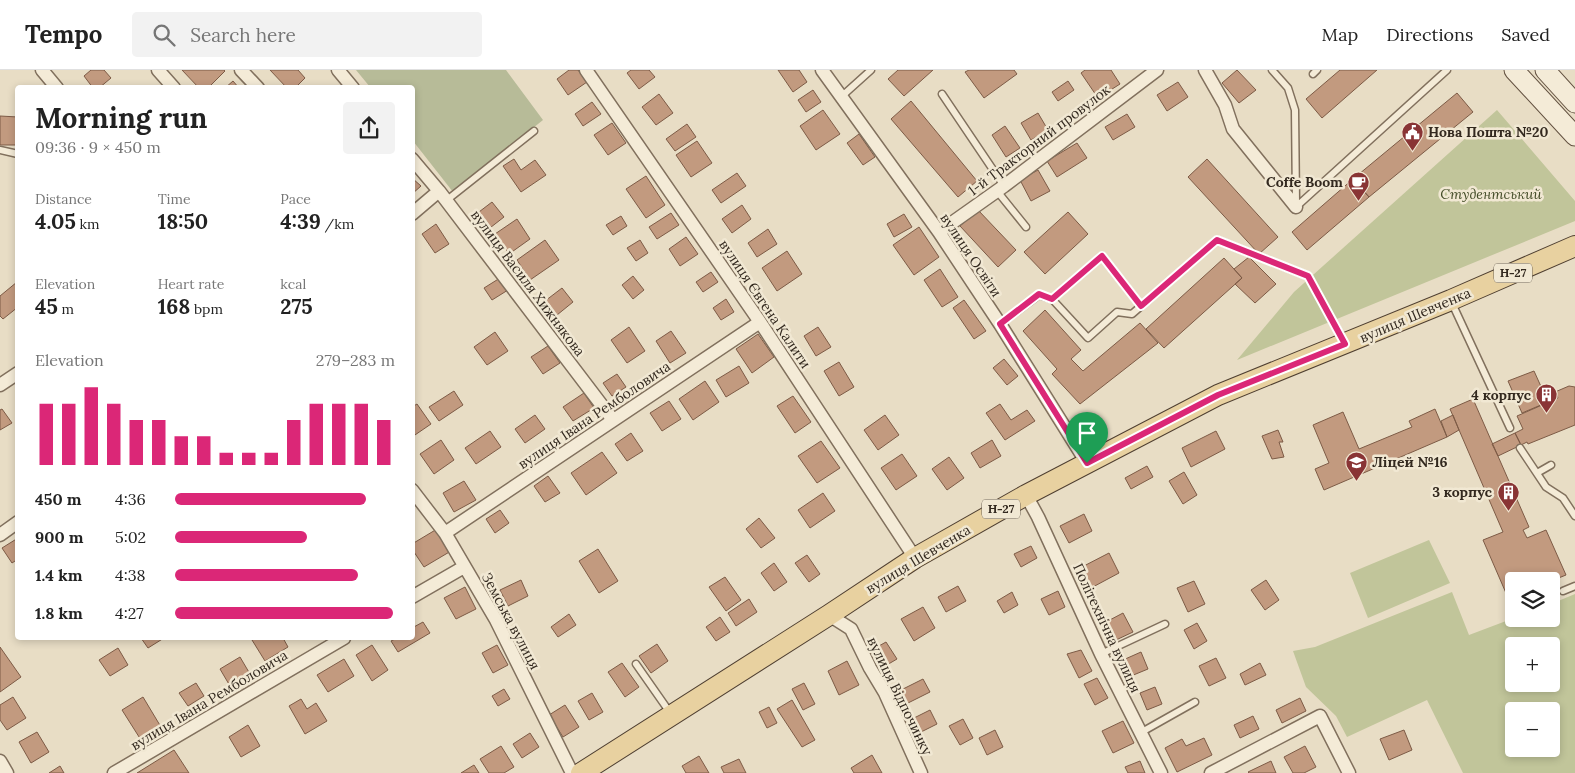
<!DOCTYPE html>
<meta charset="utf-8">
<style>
:root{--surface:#fff;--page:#f2f2f2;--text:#222;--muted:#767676;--line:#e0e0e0;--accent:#db2777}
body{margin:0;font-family:Lora,serif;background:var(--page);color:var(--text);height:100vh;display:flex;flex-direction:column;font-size:19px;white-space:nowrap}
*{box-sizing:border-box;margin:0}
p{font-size:16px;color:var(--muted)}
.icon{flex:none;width:28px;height:28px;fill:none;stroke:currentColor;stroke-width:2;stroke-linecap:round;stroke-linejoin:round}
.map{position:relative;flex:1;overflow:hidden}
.side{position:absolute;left:15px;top:15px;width:400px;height:555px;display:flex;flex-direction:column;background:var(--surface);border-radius:5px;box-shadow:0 2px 8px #0003}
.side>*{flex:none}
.buttons{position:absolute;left:1505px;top:502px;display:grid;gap:10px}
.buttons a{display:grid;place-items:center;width:55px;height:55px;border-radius:5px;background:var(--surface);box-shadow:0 2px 8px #0003;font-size:25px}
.pin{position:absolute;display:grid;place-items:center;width:42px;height:42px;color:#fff;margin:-51px -21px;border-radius:50% 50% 50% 0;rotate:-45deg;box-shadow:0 0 5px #0007}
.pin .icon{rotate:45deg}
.round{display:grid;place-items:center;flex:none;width:52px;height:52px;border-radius:5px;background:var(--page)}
.overview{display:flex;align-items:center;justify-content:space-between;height:85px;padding:0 20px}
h1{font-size:28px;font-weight:800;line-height:38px}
.metrics{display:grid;grid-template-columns:repeat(3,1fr);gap:8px;height:85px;padding:5px 20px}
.metrics div{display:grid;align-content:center}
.metrics b{font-size:21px;font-weight:800}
.metrics small{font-size:14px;font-weight:400}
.metrics p{font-size:14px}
.chart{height:140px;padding:10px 20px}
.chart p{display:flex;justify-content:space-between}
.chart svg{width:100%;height:90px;margin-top:5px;stroke:var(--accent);stroke-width:6}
ul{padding:0 20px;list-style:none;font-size:16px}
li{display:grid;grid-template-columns:80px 60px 1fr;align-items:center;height:38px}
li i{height:12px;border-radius:6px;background:var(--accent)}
header{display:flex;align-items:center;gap:30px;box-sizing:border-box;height:70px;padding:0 25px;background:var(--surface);border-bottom:1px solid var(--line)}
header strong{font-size:24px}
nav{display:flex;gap:28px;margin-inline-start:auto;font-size:18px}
.search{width:350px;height:45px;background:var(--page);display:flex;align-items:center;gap:12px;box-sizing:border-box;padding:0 18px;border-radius:5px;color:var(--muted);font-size:19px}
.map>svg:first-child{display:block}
.green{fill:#c1c59a;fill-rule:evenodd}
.cemetery{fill:#b7bb98}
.building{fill:#c29a7f;stroke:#7d5b46}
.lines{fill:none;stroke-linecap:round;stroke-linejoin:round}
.lane-casing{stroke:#81705d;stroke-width:9}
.street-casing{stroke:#81705d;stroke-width:15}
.secondary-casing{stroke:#635140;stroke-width:21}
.primary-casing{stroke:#4f3f31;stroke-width:22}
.lane{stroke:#f4ebd7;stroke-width:6}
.street{stroke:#f4ebd7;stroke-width:12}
.secondary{stroke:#f4ebd7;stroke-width:19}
.primary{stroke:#e8d1a0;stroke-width:20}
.route-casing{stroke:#fff;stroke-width:10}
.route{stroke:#db2777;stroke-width:6}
.labels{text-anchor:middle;stroke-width:5;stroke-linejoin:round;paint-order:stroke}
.shield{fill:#f1e8d3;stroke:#6c6255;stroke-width:1}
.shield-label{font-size:12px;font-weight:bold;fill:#33291f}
.poi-label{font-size:14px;font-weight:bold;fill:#33291f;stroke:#f1e8d3;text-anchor:end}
.street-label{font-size:14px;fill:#33291f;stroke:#f1e8d3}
.park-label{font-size:14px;font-style:italic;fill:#444d28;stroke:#f1e8d3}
</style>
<header>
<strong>Tempo</strong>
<div class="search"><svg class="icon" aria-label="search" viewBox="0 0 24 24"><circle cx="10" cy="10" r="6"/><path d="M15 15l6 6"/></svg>Search here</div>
<nav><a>Map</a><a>Directions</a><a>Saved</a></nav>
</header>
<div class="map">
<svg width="1575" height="703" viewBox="0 0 1575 703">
<rect width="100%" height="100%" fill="#e8ddc5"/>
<path class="green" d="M1497,40L1575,131V151L1237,290L1294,222Z
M1429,470L1450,513L1368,548L1350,503Z
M1452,522L1469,565L1514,548L1551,549V534L1575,524V703H1463L1427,630L1347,667L1336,646L1306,617L1293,581L1315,577ZM1514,576H1551V614H1514ZM1551,641V679H1514V641Z"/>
<path class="cemetery" d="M356,0H506L543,50L453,122L413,71L412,18L370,17Z"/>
<path class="building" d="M91,0H104L111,8L99,18H93L84,6Z
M182,0H224L225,1L208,18H199Z
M270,0H298L305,8L295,18H287Z
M569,0H578L587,12L568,25L557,9Z
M631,0H649L655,7L639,19L627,3Z
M778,0H799L807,12L793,22Z
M898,0H933L904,26L888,9Z
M969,0H1014L1017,4L984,28L965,2Z
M1085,0H1111L1120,14L1098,28L1081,3Z
M1237,0L1256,20L1239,33L1222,13Z
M1340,0H1377L1322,48L1306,29Z
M233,11L239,18H225Z
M1068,11L1074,20L1058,31L1052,22Z
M1178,12L1188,27L1167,41L1157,25Z
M813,20L821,32L806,42L798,30Z
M1457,23L1473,42L1369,127L1353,109Z
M659,24L673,43L656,55L642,37Z
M911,31L977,111L958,127L891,49Z
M592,32L601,44L583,56L575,44Z
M823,40L840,64L816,80L800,56Z
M1038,43L1048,60L1031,70L1021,53Z
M1127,44L1135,57L1113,70L1105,57Z
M0,46L18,47V75H0Z
M612,53L626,73L608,85L594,65Z
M687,54L696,67L675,81L666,69Z
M1005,56L1020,78L1006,87L992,65Z
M859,64L875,87L863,95L847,73Z
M697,71L712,93L691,107L676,85Z
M1077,73L1087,88L1057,107L1047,91Z
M514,89L521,100L535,90L546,105L521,122L503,96Z
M1207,89L1278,167L1259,184L1188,107Z
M1038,100L1050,121L1031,131L1020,110Z
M737,103L746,116L721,133L712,120Z
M646,106L665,135L646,148L626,119Z
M412,108L421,116L412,124Z
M1353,109L1369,127L1307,180L1292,162Z
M492,132L504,147L486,161L475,145Z
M742,135L751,149L732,163L722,149Z
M978,140L1016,180L998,197L960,156Z
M1068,142L1088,164L1045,204L1024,182Z
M671,143L679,155L657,169L649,157Z
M904,144L912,157L894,167L887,154Z
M621,146L627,156L613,165L606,155Z
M517,149L530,169L509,184L495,164Z
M436,154L449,174L435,183L422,164Z
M919,157L939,187L914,205L893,175Z
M768,159L777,174L757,187L748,173Z
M686,167L698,184L680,196L669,179Z
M545,170L559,190L530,210L517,190Z
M640,170L648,183L636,191L627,178Z
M787,181L802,204L777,221L762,198Z
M1249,187L1276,214L1255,233L1235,214L1242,208L1234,199Z
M1224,188L1242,208L1164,278L1146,259Z
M940,199L958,227L942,237L924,210Z
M711,202L718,212L703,222L696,212Z
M633,206L644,220L633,229L622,215Z
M500,208L508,220L492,230L484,218Z
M17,212L18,237L3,249L0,246V226Z
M562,218L573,232L557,245L545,231Z
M726,229L734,242L721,250L713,238Z
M964,230L986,261L974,269L953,238Z
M1045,240L1081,280L1071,289L1083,301L1140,253L1158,273L1080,334L1052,304L1057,299L1023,261Z
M629,257L645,281L627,293L611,270Z
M818,257L831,277L816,286L804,266Z
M671,261L686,283L670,293L656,271Z
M495,262L508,281L487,295L474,277Z
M758,264L774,287L752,303L736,279Z
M548,276L560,293L543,304L531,287Z
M1004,289L1018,306L1007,315L993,298Z
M839,292L854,317L839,326L824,301Z
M739,296L749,313L726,327L716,310Z
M1534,301L1548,332L1522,343L1508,311Z
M617,304L626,317L612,326L603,313Z
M705,311L719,332L693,350L679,329Z
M1569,316L1575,317V355L1528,374L1527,372L1521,375L1515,363L1523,359L1517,346L1558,328L1555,322Z
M454,321L463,335L439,351L429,337Z
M584,323L594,338L573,351L563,337Z
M793,326L811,352L795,363L777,336Z
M1473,329L1529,457L1523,460L1527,468L1546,460L1566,505L1551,511H1514V528L1509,530L1483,470L1503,462L1450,339Z
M669,331L681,349L662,361L650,343Z
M417,334L431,354L412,367V337Z
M1000,334L1011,350L1027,340L1035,351L1005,370L986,343Z
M2,339L12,353L0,360V340Z
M1435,339L1447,367L1324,420L1315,399L1329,393L1313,355L1343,342L1359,379L1412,357L1409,351Z
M535,345L545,359L525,373L515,359Z
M885,345L899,365L878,380L864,360Z
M1453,345L1459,360L1447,367L1441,351Z
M1278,360L1283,372H1279L1284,387L1272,389L1262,366Z
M490,361L501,377L476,394L465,378Z
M1216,361L1225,379L1191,397L1182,378Z
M631,363L643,381L627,391L615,374Z
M1515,363L1521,375L1498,386L1492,374Z
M441,370L454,390L434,404L420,384Z
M992,370L1001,386L980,398L971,383Z
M821,371L840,398L817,413L798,386Z
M602,382L617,403L586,425L571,403Z
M902,384L917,406L896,420L881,398Z
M949,387L964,408L947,420L932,399Z
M1147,396L1153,407L1131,419L1125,408Z
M1184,402L1197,425L1183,434L1169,411Z
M548,406L560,423L545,432L534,416Z
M464,411L476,430L454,442L443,423Z
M823,423L835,441L810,458L798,440Z
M500,440L509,453L495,463L486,449Z
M1084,444L1092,461L1069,473L1060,456Z
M759,448L775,468L761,478L746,459Z
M437,459L451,481L424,497L412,479V474Z
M18,468V489L12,493L2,478Z
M1031,476L1037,488L1021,497L1014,484Z
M598,479L618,511L599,523L579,491Z
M1109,483L1119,503L1091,518L1080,498Z
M807,485L820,504L809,512L795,493Z
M774,493L787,512L774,521L761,503Z
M725,507L741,530L726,541L709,517Z
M521,510L528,526L508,536L500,520Z
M1266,510L1279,530L1265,540L1251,520Z
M1194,511L1205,534L1188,542L1177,518Z
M958,516L966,531L946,542L938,527Z
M465,517L476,539L456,549L444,528Z
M1058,521L1065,537L1049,545L1041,529Z
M1012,522L1018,535L1004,543L997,531Z
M749,529L757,542L736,556L728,543Z
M923,537L935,558L914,571L901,549Z
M1123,543L1133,562L1116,570L1106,552Z
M569,544L576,555L558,567L551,557Z
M720,547L730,562L716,571L706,557Z
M423,552L430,563L398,582L391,571L397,568H412V558Z
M1197,553L1207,571L1194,579L1184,560Z
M141,568H164L148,578Z
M256,568H283L288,577L265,591L252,570Z
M886,572L897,589L880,599L870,581Z
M657,574L668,591L651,603L639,586Z
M372,575L388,600L372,611L356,585Z
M497,575L508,595L493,603L482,583Z
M0,577L21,607L0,622Z
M118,578L128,595L110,606L99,590Z
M1081,580L1092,601L1079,608L1067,584Z
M1141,582L1148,599L1131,606L1123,590Z
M240,587L250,604L230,616L220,599Z
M1216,588L1226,608L1209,616L1199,596Z
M344,589L354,606L328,622L317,605Z
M847,591L859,615L839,625L828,601Z
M622,593L639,617L625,627L608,602Z
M1260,593L1266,605L1245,615L1240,604Z
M1097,608L1108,628L1095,635L1084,614Z
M923,609L930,622L902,636L895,623Z
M196,613L204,626L188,636L179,623Z
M804,613L815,634L803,640L792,619Z
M1155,617L1162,634L1147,640L1140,623Z
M504,619L510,629L498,636L492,626Z
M592,623L603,642L589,650L578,631Z
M13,627L26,648L7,660L0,650V635Z
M143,627L161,657L141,670L122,640Z
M1300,628L1306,641L1282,653L1276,640Z
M301,629L307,639L316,633L327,651L305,664L289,636Z
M792,630L815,670L802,677L777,639Z
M565,635L579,657L563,667L549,645Z
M769,637L777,653L767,658L759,642Z
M930,640L937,654L917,664L910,650Z
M1253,646L1259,659L1240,668L1234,655Z
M963,649L973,668L960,675L949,656Z
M1123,651L1134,673L1113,683L1102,661Z
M248,655L260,676L241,687L229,667Z
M995,660L1003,677L987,685L979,668Z
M1404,660L1412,680L1389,690L1380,669Z
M37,662L49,682L31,693L19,672Z
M530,663L539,677L522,688L513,674Z
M1204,668L1212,685L1177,702L1165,678L1182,669L1186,676Z
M501,676L514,697L504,703H489L480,689Z
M1305,676L1316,697L1304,703H1293L1284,687Z
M174,680L189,703H137Z
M872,685L882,703H854L851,698Z
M699,686L709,703H686L682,696Z
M739,689L746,703H724L721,697Z
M1140,691L1145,703H1128L1125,697Z
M1271,691L1276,703H1249L1248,702Z
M474,695L479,703H461Z
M60,696L64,703H49Z"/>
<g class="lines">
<defs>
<path id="lane" d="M1272,0L1288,18L1295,40L1296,133
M1313,4L1317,0
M942,24L1004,116
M841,27L871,0
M0,80L18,84
M997,121L1026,157
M447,130L534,61
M1296,137L1447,0
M1052,229L1102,186L1141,236
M1451,231L1510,358
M1000,254L1039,225L1052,229L1088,268L1117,242L1132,244L1217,170L1308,206L1344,272
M1497,330L1507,326
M1520,378L1546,417L1563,428L1575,446
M1537,403L1551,395
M1563,521L1575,516
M1101,584L1165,554
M636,594L671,644
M1140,663L1195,632"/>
<path id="street" d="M42,0L57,18
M158,0L174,18
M241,0L258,18
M338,0L353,18
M586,0L760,252L915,488
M822,0L939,162L1000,254L1087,393
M1205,0L1225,35L1233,59L1296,137
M412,89L439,121
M412,144L439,121L613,350
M939,162L1004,116L1157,0
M0,315L18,303
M412,420L445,463L496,550L572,703
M1026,425L1038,447L1101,584L1161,703
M445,463L760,252
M0,465L18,452
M412,527L464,497
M829,545L851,559L870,598L885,623L921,703
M0,691L7,703
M114,703L344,568
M1211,703L1320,646L1349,703"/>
<path id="secondary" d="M1514,0L1575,66
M1545,0L1575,33"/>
<path id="primary" d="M581,703L829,545L915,488L1026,425L1218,325L1451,230L1575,176"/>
</defs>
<use href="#lane" class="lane-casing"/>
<use href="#street" class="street-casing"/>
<use href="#secondary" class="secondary-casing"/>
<use href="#primary" class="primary-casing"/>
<use href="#lane" class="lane"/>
<use href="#street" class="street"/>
<use href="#secondary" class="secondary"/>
<use href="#primary" class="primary"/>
</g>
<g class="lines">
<defs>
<path id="route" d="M1217,170L1308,206L1345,274L1218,325L1087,393L1000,254L1039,224L1052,229L1102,186L1141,236Z"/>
</defs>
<use href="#route" class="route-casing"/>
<use href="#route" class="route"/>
</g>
<defs>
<symbol id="civic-pin" viewBox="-11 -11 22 30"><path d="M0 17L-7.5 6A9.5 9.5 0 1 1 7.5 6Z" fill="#893435" stroke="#f1e8d3"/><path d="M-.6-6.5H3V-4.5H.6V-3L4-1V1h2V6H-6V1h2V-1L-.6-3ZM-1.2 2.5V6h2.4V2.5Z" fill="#fff"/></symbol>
<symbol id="cafe-pin" viewBox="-11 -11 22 30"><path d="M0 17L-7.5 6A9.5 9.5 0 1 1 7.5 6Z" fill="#893435" stroke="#f1e8d3"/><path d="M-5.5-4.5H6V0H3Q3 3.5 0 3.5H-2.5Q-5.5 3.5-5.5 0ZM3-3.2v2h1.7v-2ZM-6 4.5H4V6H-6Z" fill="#fff"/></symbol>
<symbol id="building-pin" viewBox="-11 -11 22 30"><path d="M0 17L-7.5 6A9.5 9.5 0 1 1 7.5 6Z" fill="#893435" stroke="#f1e8d3"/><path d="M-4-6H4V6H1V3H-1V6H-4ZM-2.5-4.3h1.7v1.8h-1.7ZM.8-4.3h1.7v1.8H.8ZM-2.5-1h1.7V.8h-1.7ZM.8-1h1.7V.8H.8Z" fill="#fff"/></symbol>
<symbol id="school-pin" viewBox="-11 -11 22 30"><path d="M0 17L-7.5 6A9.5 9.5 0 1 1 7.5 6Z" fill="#893435" stroke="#f1e8d3"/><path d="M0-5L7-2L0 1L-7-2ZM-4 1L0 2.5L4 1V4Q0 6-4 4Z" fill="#fff"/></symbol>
</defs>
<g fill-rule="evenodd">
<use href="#civic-pin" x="1400" y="50" width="25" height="34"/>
<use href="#cafe-pin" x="1346" y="100" width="25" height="34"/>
<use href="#building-pin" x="1534" y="312" width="25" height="34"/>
<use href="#school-pin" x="1344" y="380" width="25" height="34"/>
<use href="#building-pin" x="1496" y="410" width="25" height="34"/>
</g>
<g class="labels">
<g class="shield">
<rect x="1494" y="193.5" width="38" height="19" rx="4"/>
<rect x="982" y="429.5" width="38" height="19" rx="4"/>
</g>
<g class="shield-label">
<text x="1513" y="207">Н-27</text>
<text x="1001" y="443">Н-27</text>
</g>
<g class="poi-label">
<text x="1428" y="67" text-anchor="start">Нова Пошта №20</text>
<text x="1343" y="117">Coffe Boom</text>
<text x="1531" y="330">4 корпус</text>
<text x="1372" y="397" text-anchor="start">Ліцей №16</text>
<text x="1492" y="427">3 корпус</text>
</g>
<g class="street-label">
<text transform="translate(1039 70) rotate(-37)" y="5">1-й Тракторний провулок</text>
<text transform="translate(971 185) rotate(56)" y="5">вулиця Освіти</text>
<text transform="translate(528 213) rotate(53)" y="5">вулиця Василя Хижнякова</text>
<text transform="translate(765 234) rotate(56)" y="5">вулиця Євгена Калити</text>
<text transform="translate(1415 245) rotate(-23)" y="5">вулиця Шевченка</text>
<text transform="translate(594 345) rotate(-34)" y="5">вулиця Івана Ремболовича</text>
<text transform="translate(918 489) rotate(-31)" y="5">вулиця Шевченка</text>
<text transform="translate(511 551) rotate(62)" y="5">Земська вулиця</text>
<text transform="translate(1107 558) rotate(65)" y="5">Політехнічна вулиця</text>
<text transform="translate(900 626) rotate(64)" y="5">вулиця Відпочинку</text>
<text transform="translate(209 630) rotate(-31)" y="5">вулиця Івана Ремболовича</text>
</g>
<g class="park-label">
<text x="1491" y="129">Студентський</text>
</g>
</g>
</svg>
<div class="buttons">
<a><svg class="icon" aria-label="layers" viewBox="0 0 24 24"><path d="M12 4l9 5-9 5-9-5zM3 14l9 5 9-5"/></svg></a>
<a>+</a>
<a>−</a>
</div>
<div class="pin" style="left:1087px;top:393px;background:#1e9e55"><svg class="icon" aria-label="arrive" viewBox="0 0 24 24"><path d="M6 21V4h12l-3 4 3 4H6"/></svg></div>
<section class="side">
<div class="overview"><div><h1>Morning run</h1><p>09:36 · 9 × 450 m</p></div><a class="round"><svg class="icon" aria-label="share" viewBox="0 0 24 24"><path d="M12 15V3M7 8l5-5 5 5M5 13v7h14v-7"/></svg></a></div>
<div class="metrics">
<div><p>Distance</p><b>4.05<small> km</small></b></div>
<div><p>Time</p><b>18:50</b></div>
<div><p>Pace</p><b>4:39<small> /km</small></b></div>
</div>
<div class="metrics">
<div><p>Elevation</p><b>45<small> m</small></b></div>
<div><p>Heart rate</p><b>168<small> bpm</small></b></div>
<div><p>kcal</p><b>275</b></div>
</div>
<div class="chart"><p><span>Elevation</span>279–283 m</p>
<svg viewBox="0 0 160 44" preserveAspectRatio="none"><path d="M5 44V14M15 44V14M25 44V6M35 44V14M45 44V22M55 44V22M65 44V30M75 44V30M85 44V38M95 44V38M105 44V38M115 44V22M125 44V14M135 44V14M145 44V14M155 44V22"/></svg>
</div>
<ul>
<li><b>450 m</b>4:36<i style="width:87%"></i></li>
<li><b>900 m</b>5:02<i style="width:60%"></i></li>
<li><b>1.4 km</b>4:38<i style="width:83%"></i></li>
<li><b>1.8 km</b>4:27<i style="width:99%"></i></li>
</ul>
</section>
</div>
